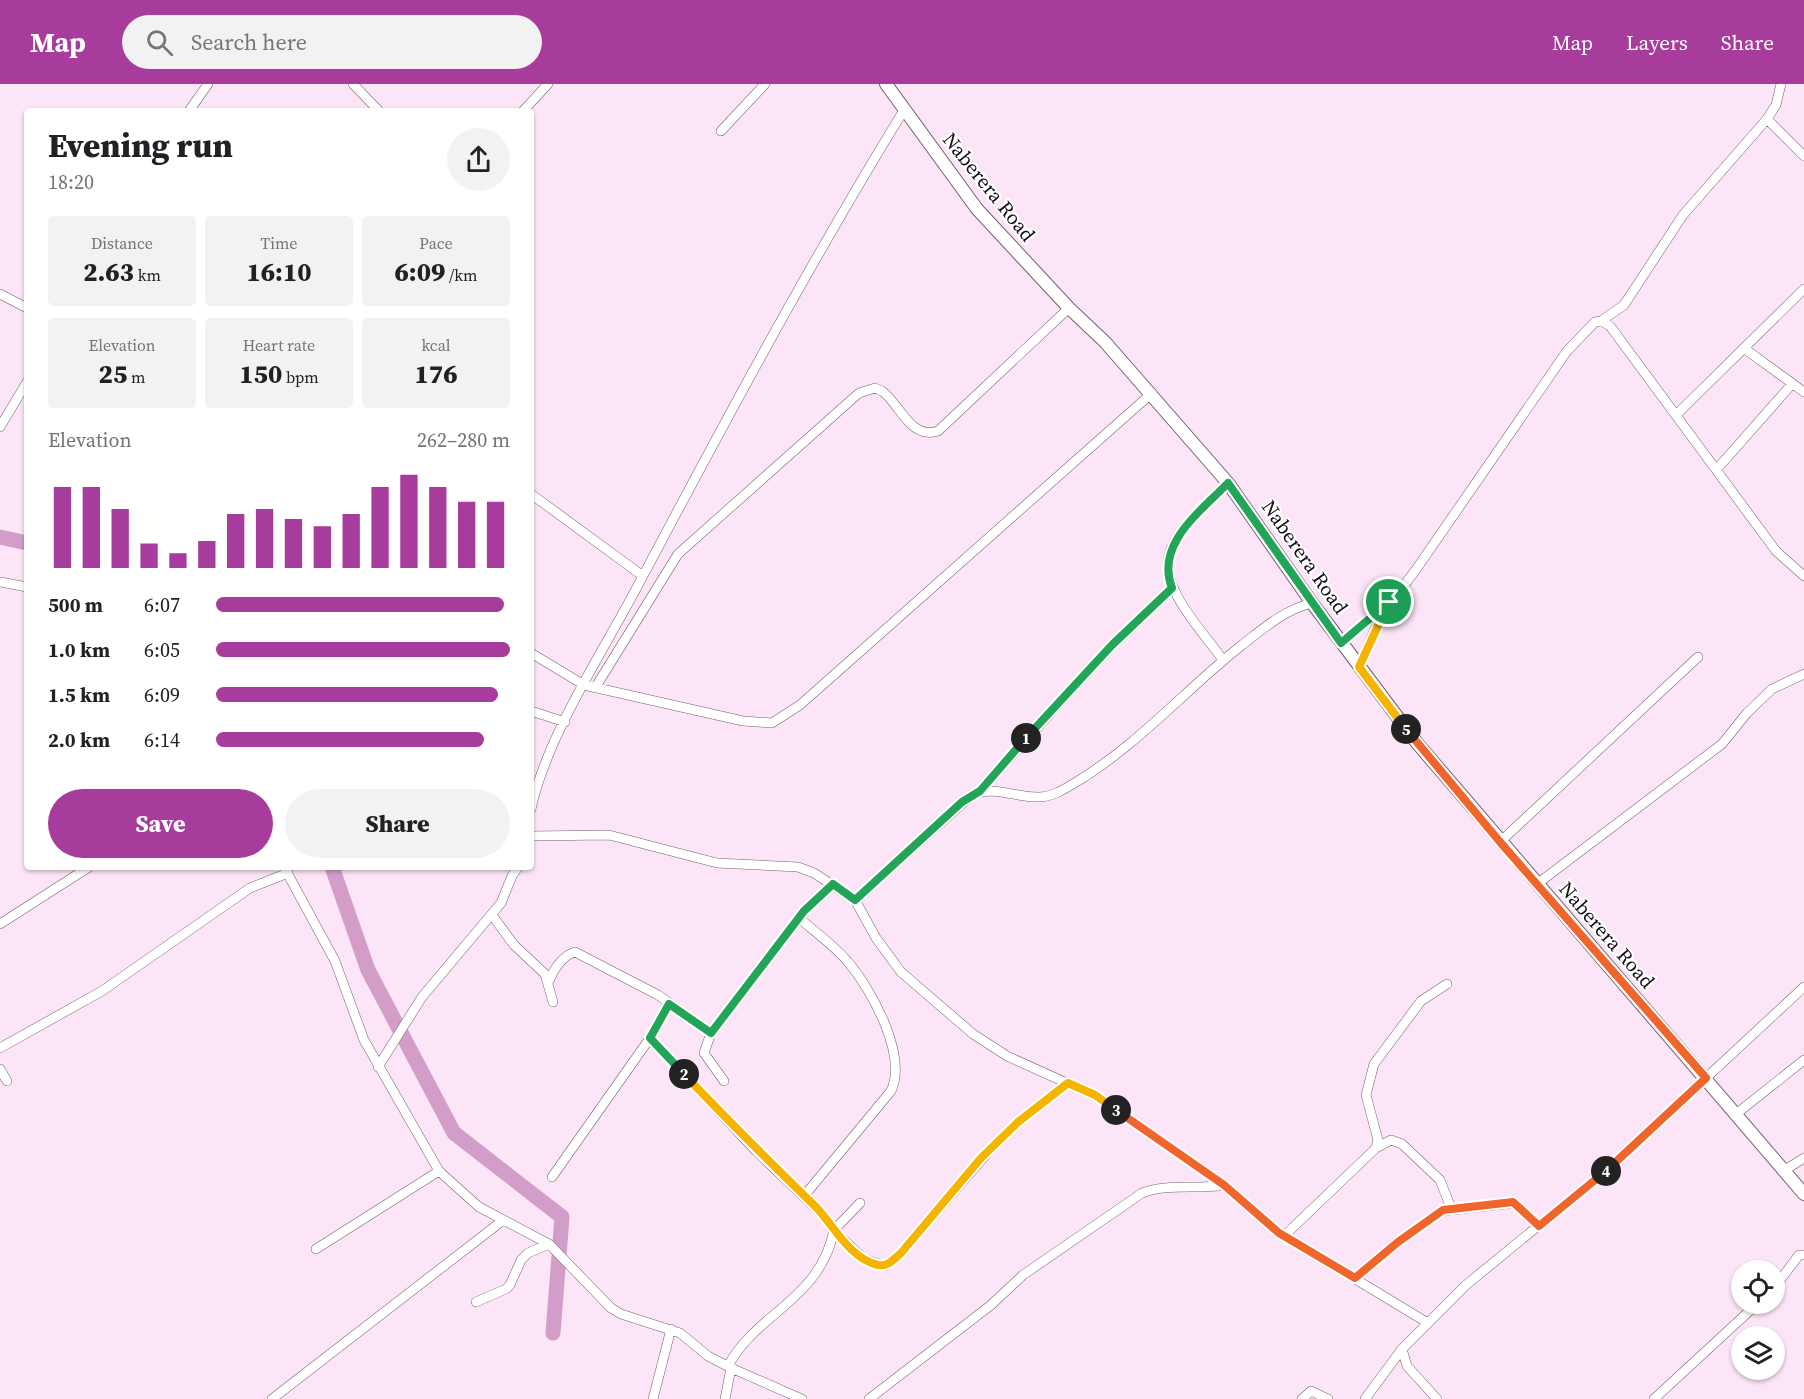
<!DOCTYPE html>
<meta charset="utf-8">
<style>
:root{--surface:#fff;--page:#f2f2f2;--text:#202124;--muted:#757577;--accent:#a83c9c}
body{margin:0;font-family:"Source Serif 4",serif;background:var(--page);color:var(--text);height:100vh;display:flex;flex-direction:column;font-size:22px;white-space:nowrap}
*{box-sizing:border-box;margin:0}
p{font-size:20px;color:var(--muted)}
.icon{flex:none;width:33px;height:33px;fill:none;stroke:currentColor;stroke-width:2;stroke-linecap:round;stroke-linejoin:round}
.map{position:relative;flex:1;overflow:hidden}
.panel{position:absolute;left:24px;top:24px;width:510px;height:762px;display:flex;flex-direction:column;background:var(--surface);border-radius:6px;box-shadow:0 2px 4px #0004}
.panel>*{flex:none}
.buttons{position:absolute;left:1731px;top:1176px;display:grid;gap:12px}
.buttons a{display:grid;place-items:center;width:54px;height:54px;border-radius:50%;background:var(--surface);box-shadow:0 2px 4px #0004;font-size:30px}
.pin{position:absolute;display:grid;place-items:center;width:51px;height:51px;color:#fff;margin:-26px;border:3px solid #fff;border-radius:50%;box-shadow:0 2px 6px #0007}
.km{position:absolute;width:30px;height:30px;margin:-15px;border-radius:50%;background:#222;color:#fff;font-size:16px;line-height:30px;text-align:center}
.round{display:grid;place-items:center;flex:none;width:63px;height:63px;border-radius:32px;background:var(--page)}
.head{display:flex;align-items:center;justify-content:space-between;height:102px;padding:0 24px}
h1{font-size:33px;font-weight:800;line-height:45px}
.metrics{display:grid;grid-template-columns:repeat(3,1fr);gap:9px;height:102px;padding:6px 24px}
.metrics div{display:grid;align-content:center;border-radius:6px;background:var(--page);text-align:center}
.metrics b{font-size:26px;font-weight:800}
.metrics small{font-size:16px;font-weight:400}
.metrics p{font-size:16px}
.chart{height:168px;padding:12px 24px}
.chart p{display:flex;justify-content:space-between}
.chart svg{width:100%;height:108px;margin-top:6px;stroke:var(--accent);stroke-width:6}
.primary-button{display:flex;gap:12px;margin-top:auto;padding:12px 24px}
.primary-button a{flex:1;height:69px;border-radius:36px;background:var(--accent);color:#fff;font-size:24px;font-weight:800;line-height:69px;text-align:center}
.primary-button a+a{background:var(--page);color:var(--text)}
ul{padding:0 24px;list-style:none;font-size:20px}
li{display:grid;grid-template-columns:96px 72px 1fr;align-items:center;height:45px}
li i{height:15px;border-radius:8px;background:var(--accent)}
header{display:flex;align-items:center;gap:36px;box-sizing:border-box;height:84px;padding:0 30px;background:var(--accent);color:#fff}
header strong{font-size:28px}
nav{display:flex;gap:33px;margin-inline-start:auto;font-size:21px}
.search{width:420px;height:54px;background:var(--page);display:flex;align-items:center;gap:15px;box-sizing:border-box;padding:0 21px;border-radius:33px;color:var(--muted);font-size:22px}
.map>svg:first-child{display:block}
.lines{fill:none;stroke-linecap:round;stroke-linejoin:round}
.river{stroke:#d39dc9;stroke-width:15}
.street-casing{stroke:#73606f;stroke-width:10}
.secondary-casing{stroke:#73606f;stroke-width:14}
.street{stroke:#fff;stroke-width:9}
.secondary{stroke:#fff;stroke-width:12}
.split-1-casing{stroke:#fff;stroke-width:12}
.split-2-casing{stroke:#fff;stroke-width:12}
.split-3-casing{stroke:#fff;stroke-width:12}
.split-4-casing{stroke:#fff;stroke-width:12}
.split-5-casing{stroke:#fff;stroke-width:12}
.split-6-casing{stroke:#fff;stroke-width:12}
.split-1{stroke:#22a559;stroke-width:8}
.split-2{stroke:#22a559;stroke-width:8}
.split-3{stroke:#f5b400;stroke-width:8}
.split-4{stroke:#f0652b;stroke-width:8}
.split-5{stroke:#f0652b;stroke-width:8}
.split-6{stroke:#f5b400;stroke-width:8}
.labels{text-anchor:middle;stroke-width:4.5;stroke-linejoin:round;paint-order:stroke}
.street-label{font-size:20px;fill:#150e14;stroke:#fff}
</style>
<header>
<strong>Map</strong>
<div class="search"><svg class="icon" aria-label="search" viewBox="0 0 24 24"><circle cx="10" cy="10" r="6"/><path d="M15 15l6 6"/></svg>Search here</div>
<nav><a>Map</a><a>Layers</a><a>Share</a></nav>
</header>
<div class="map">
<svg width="1804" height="1315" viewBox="0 0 1804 1315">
<rect width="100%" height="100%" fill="#fce5f7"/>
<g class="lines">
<path class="river" d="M0,453L27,459
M332,783L368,886L454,1049L562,1133L553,1249"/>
<defs>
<path id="street" d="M353,0L379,27
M189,27L208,0
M523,27L548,0
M1767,35L1804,72
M721,47L765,0
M0,210L27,224
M1601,237L1624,221L1683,131L1767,35L1776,21L1781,0
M1745,265L1804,308
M1676,331L1804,205
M0,343L27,298
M1717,385L1792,300
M531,410L643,492
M0,498L27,503
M1341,559L1383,524
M531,569L584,601L743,637L772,639L800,621L1152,309
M1223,576C1203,547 1156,502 1171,465C1181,440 1210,418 1228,399
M1359,583L1380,533L1415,487L1567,267L1595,238L1601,237L1610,242L1776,467L1804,492
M595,604L678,470L859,309L875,304L882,307C901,321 910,356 938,347L1069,224
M531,627L565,638
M980,707L1112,561L1172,504
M531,725C547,652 601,571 636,505C722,343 808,182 904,26
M531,752L609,751L717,779L798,783L814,789L855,816L876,854L901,888L973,950L1007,972L1102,1015L1224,1101L1279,1149L1428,1239
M1500,758L1698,573
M284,783L335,877L364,956L439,1087L479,1123L549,1160L611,1224L621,1230L680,1249L708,1272L731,1284L802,1315
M1537,800L1722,660L1747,629L1772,605L1804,590
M855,816L972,711C993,701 1017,714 1039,713C1051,713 1063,706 1073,700C1136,663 1185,606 1242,561C1264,544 1284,526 1312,519
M492,831L514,861L545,890L553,918
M799,834C815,848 835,862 848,878C871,905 908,971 891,1007L804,1112
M0,840L89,783
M549,897C554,885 562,872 575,868L658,911L711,949
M650,954L756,1067L827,1135L834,1146C820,1216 757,1228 728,1282
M0,964L102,907L250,804L288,789
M378,983L422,913L501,819L512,792L518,783
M0,985L7,997
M724,997L704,969L711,949L804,827L833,800
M1736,1030L1804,976
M1376,1064L1391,1056L1402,1060L1440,1096L1451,1124
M1785,1086L1804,1074
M552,1093L650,954L669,920
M860,1119L834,1146L864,1175L885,1182L901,1169L997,1058L1018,1038L1068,999
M1284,1152L1376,1064L1378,1056L1366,1011L1374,980L1421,917L1447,900
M316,1165L439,1087
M1355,1194L1398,1158L1443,1127L1514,1119L1539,1142
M1774,1204L1799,1171H1804
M476,1218L506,1205L510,1201L521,1176L528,1169L549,1160
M1402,1265L1407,1282L1437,1315
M272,1315L502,1137
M653,1315L671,1245
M725,1315L731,1284
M869,1315L991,1221L1023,1191L1142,1109C1168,1099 1197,1106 1224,1101
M1302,1315L1311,1307L1328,1315
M1365,1315L1402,1265L1466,1201L1609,1084L1804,903
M1654,1315L1757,1220"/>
<path id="secondary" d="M886,0L977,125L1069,224L1105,258L1228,399L1312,519L1417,659L1804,1110"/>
</defs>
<use href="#street" class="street-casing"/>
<use href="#secondary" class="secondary-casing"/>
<use href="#street" class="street"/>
<use href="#secondary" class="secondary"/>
</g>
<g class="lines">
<defs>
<path id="split-1" d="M1026,654L1112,561L1172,504C1155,460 1200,428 1228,399L1341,559L1389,518"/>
<path id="split-2" d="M684,990L650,954L669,920L711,949L804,827L833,800L855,816L962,718L980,707L1026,654"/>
<path id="split-3" d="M684,990C727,1036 771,1079 816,1123C834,1142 850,1175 878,1181C888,1183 894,1175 901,1169L981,1074L1018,1038L1068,999L1095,1011L1116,1026"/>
<path id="split-4" d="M1116,1026L1224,1101L1279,1149L1355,1194L1398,1158L1443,1126L1513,1118L1539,1142L1606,1087"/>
<path id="split-5" d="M1406,645L1500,758L1706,994L1606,1087"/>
<path id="split-6" d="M1389,518L1359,583L1406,645"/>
</defs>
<use href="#split-1" class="split-1-casing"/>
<use href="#split-2" class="split-2-casing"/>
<use href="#split-3" class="split-3-casing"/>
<use href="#split-4" class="split-4-casing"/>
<use href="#split-5" class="split-5-casing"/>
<use href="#split-6" class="split-6-casing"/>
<use href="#split-1" class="split-1"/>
<use href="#split-2" class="split-2"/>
<use href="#split-3" class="split-3"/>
<use href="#split-4" class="split-4"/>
<use href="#split-5" class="split-5"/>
<use href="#split-6" class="split-6"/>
</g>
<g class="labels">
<g class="street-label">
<text transform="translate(989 103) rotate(51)" y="7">Naberera Road</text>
<text transform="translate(1305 473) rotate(55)" y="7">Naberera Road</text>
<text transform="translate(1607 851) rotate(49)" y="7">Naberera Road</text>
</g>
</g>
</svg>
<div class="buttons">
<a><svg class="icon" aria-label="locate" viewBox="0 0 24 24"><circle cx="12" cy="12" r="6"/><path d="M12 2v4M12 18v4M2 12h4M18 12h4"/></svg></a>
<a><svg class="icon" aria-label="layers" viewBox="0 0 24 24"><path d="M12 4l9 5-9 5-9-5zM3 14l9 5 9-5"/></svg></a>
</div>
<div class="pin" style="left:1389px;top:518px;background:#1e9e55"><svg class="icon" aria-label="arrive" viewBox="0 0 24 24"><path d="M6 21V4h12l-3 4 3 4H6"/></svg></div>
<b class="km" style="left:1026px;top:654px">1</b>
<b class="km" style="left:684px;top:990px">2</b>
<b class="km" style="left:1116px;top:1026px">3</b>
<b class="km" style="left:1606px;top:1087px">4</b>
<b class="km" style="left:1406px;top:645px">5</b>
<section class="panel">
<div class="head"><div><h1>Evening run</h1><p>18:20</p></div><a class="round"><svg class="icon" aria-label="share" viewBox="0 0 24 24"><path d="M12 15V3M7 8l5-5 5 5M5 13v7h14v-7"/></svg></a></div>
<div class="metrics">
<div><p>Distance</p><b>2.63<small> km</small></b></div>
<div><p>Time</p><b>16:10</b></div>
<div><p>Pace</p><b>6:09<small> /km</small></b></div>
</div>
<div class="metrics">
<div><p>Elevation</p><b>25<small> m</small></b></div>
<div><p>Heart rate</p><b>150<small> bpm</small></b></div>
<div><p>kcal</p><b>176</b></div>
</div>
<div class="chart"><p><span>Elevation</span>262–280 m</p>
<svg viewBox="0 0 160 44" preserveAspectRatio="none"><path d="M5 44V11M15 44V11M25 44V20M35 44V34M45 44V38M55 44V33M65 44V22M75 44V20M85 44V24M95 44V27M105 44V22M115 44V11M125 44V6M135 44V11M145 44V17M155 44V17"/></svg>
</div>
<ul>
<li><b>500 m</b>6:07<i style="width:98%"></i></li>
<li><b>1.0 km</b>6:05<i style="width:100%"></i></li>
<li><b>1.5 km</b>6:09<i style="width:96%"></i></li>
<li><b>2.0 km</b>6:14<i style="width:91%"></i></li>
</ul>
<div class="primary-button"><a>Save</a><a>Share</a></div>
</section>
</div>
